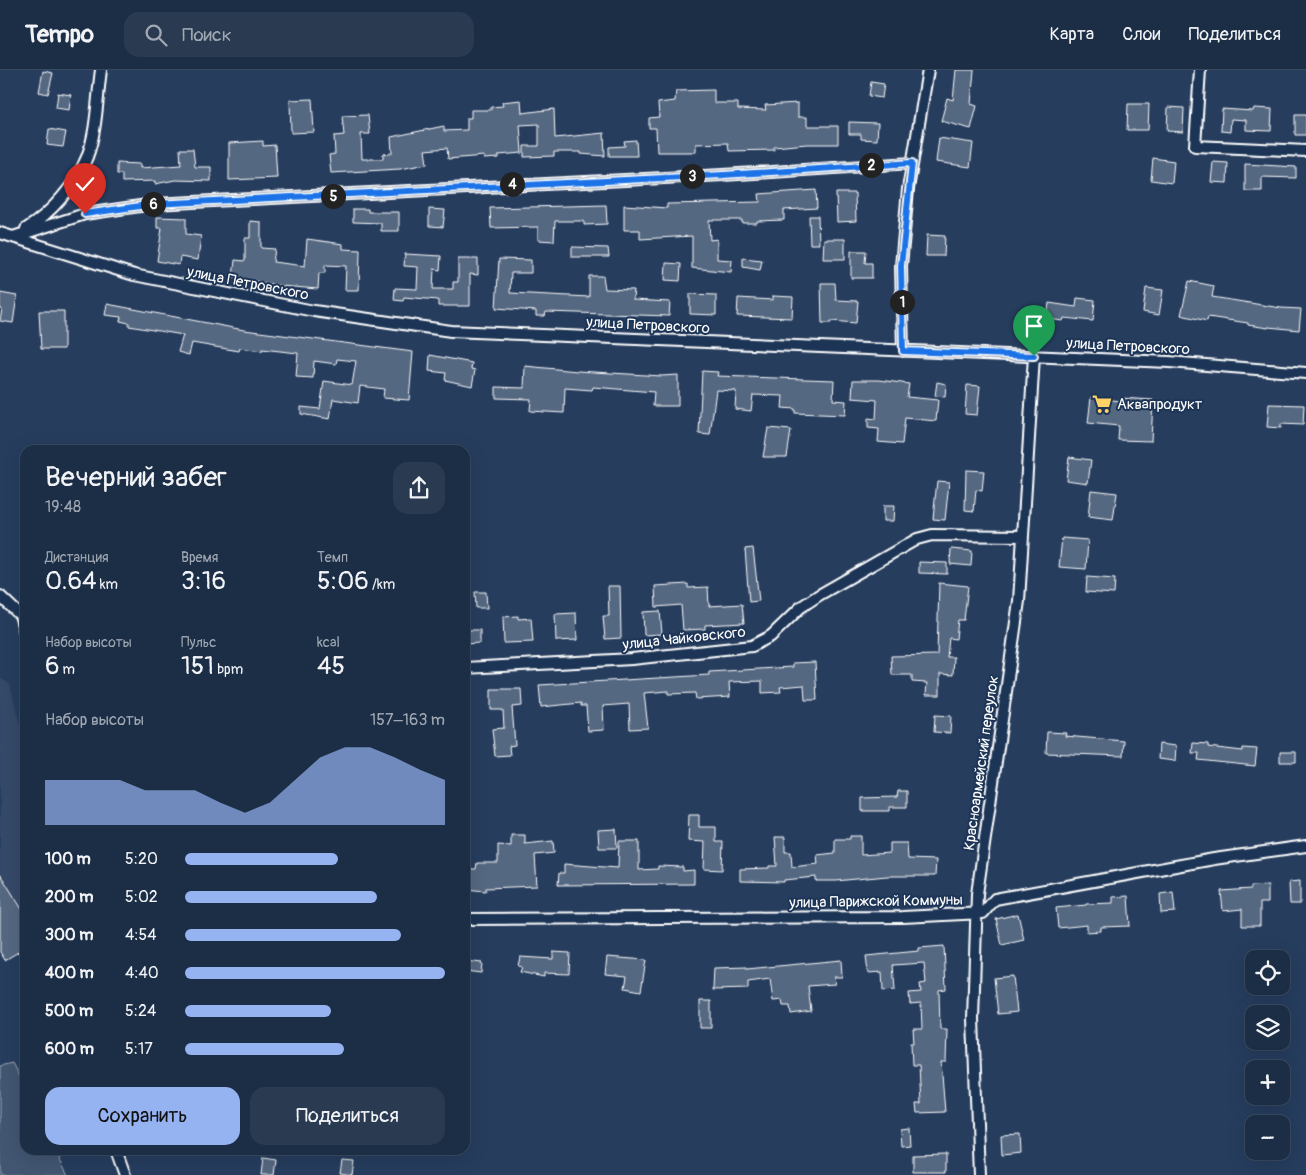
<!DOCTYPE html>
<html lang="ru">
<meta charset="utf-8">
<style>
:root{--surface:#1c2e46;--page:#293a51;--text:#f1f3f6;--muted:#a0a8b3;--line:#3a4a5f;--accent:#95b2f1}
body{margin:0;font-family:Pangolin,sans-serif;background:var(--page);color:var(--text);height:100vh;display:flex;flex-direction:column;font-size:19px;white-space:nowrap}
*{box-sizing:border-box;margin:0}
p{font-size:16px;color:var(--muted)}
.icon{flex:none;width:28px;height:28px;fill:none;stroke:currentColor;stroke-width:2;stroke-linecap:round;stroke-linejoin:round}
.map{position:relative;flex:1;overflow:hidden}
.drawer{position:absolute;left:20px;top:375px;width:450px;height:710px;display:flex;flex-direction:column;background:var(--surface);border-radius:15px;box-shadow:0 5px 20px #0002,0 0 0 1px var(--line)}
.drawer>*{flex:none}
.tools{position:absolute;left:1245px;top:880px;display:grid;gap:10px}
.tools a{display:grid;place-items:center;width:45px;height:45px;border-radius:10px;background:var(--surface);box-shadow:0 5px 20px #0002,0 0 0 1px var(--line);font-size:25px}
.pin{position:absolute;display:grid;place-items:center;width:42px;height:42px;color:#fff;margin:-51px -21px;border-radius:50% 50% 50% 0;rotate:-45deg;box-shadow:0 0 5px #0007}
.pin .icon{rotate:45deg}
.km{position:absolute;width:25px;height:25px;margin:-12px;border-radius:50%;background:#222;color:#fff;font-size:14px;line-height:25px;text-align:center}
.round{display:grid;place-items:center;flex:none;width:52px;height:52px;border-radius:15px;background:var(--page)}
.overview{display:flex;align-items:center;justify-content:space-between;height:85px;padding:0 25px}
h1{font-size:28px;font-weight:600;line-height:38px}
.stats{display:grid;grid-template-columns:repeat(3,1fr);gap:8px;height:85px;padding:5px 25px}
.stats div{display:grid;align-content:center}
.stats b{font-size:25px;font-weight:600}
.stats small{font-size:14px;font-weight:400}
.stats p{font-size:14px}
.chart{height:140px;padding:10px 25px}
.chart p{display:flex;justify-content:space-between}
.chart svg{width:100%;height:90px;margin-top:5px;fill:var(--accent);opacity:.7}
.cta{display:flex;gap:10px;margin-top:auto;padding:10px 25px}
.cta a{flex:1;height:58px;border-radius:15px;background:var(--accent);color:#111;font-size:20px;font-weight:600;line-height:58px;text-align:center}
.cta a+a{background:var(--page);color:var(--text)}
ul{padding:0 25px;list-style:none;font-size:16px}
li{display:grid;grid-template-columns:80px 60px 1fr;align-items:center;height:38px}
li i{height:12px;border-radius:6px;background:var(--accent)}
header{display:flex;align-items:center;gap:30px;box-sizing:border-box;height:70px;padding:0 25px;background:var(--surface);border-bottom:1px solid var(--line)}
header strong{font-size:24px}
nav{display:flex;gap:28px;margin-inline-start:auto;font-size:18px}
.search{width:350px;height:45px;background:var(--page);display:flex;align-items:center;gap:12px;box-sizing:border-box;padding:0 18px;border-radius:15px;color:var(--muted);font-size:19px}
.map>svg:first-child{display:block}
.built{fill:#344a68}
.green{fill:#425672;stroke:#a0aab8}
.building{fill:#556781;stroke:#fff}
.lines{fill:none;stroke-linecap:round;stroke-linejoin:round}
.minor-casing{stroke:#fff;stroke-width:14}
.minor{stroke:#1d3557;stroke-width:10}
.route-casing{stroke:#fff;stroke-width:10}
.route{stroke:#1a73e8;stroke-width:6}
.labels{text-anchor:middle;stroke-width:4;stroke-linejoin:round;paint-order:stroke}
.street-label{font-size:15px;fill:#fff;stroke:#1d3557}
.poi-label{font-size:15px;fill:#fff;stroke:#1d3557;text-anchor:start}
</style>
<header>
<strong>Tempo</strong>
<div class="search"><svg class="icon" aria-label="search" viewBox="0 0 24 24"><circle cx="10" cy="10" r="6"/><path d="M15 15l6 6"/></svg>Поиск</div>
<nav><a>Карта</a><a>Слои</a><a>Поделиться</a></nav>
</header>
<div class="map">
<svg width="1306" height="1105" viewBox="0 0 1306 1105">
<rect width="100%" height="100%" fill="#263d5e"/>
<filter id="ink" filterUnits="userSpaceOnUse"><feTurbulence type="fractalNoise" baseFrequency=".02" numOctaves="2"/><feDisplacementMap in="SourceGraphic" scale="10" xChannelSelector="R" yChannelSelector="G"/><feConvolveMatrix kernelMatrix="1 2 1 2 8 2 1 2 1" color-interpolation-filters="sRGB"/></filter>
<g filter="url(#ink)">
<path class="built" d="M0,608L10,614L25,676V871L0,874Z"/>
<path class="green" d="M12,993L25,1018V1080H55L68,1105H0V996Z"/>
<path class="building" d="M956,0H974L971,34L977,36L971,59L941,51L947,28L953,30Z
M43,1L53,3L48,24L39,22Z
M871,12L884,14L882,28L869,26Z
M714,20V33H738V39L766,40L765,35L798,33V47H807V56H838V74H807L774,77V80L729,81L728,73L696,74V82H657L656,58H649V48L659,47L658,33L675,31L676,21Z
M58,23L71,25L69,40L56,38Z
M312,29L314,62L291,63L290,30Z
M521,30L522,43L554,39L555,68L604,63L605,86L581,84V82H554V86L524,87V76H539V54L520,55L522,83L499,85V88L484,89V86L448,89L447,78L425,80L427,94L400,99L331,103L329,85L335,84L334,66L344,65L342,46L368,45L370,64H361L362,89H383V84L392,83L391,67L444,56V61L467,60V48H471V40H491V37L503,36L502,32Z
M1128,34H1149L1148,60H1127Z
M1168,37L1184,38L1183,62L1167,61Z
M1254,38L1272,39L1271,61L1246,60V50L1231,49L1230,62L1221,61L1222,39L1253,41Z
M1295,45H1306V65H1295Z
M849,52L878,53L877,70L861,69V64H849Z
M49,59L66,62L63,77L47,75Z
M939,68L973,73L970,97L936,92Z
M636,70L637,86H609V77L625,76L624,71Z
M263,71V76L275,75L277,108L229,110V73Z
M180,79H193L195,97H211V111L175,110L155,114V111L122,112V104H117V93L140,94V98L181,95Z
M1153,88L1174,91L1172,113L1151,110Z
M1213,92L1228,93L1227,113L1211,112Z
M1245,94L1296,97V108L1262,107V121H1245Z
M816,120L817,138L784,140V150L757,151V153H742V150H709L710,170L717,169V189L732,190L731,202L692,198V166L640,169V160H624V135L667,138V134L760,132L759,124Z
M836,123H855L856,151L837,152Z
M606,135L607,154L584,155V151H555L554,171L538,170V157L491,158L490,138Z
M353,139H368V142H399V161H381V153L353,152Z
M429,139L445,140L443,157L429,156Z
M809,146H818L819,174H810Z
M157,147L186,148V164L201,166L198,190L180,187L179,195L157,191L162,158H157Z
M250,151L261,152V178L275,179L273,192L305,196L307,169L343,174V179L360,180L359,220H345L346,196L325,195V203H319L318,219L281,216L233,207L235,190L245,191V168H250Z
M927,165L945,166L944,186H926Z
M824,169H845V189H823Z
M572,177L608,178L609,187H572Z
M851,181H866L865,193H872V208H851Z
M405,184L441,186L440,200L434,199L433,219H453V212H458V189H478V205L470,204V236H438V230L404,227L403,231L394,230L395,218L417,219L418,197L404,196Z
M743,188L762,190L760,200L743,197Z
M499,189L531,190V203H511L510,223L589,227V206H603L605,219L634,220L633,230L670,232L669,246L546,242L545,246H536V241L496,238Z
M666,193L681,194L680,211L665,210Z
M1189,211L1214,216L1212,227L1281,238L1301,239L1299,260L1268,257V258L1248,255V253L1208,247L1207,251L1181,245Z
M821,213H835L836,230L858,231L856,253L831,251V253H822Z
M1146,218L1163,220L1159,245L1143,242Z
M0,223L17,226L13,253L0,251L2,239L0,238Z
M690,224L716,225V245L690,244Z
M773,226L793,227L792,248L737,246L738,228L773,230Z
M1077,228L1095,230L1093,251L1064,248L1063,251L1047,249L1049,233L1076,237Z
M107,234L244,260L413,282L409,330L383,328L384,319L360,316L358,333L333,329L330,349L301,344V337L320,339L324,311L352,315L356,291L337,289L336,294L314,291L313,308L296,307L298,283L262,279V281L240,278L239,281L192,273L189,285L178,282L183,265L129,256V253L120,251L121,247L105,245Z
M39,241H64V279H41Z
M430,285L472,293L471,299L475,300L472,316L445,310L446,303L429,301Z
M525,296L577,301L662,306L678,305V336H653L654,322L593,317L592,320L565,318L564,343L530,341L531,329L496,328V317L524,318Z
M702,301L718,302L717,306L834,310L833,330L846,331L845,345L795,343V339L782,338L783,326L753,325L751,341L735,339L736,321L716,320L710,365L699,364Z
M853,310H879L909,314L907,327L938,330L936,351L905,348L902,374L878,372L879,359L868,358V348L876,349L877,330L852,328Z
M937,312L946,314L945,327L935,326Z
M967,315L980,316L977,345L965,344Z
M1091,327L1120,331V328L1153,330L1151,371L1118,370L1119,356L1088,353Z
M1269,334L1304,335L1303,355L1281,354V358L1267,357Z
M768,358L791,360L787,387H763Z
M1069,387L1091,390L1088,413L1066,410Z
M966,400L984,401L982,421L976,420L974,441L965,440Z
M937,411L949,412L945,450L933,449Z
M1091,420L1117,423L1113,450L1088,447Z
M883,436H894L893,451H883Z
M1062,468L1088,470L1086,499L1059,497Z
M753,478L759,531L749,532L745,479Z
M951,479L972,481L971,496L950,494Z
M919,492L947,493V504L919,503Z
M1087,507L1115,509L1114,524L1086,522Z
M939,513L968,516L964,550H958L956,569L949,568L947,587H954L953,605L940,604V625H926L927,613L912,612V605H892L891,586L937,585Z
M688,514V518L708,517L709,536L742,534L744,553L705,555V559L683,560L681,535L656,537L655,516Z
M608,516H620L621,568L605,569L603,546H609Z
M475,522H486L487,538H476Z
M660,541L662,564L644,565L643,542Z
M576,543L577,570L556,571L555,544Z
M518,546V549L531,548L533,572L504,573L503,547Z
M465,560H480V573L465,574Z
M815,592L817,630H805L804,615L780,617L781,622L762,623V611L729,612L730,627L696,629L695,623L668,624V621L644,623L648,658L630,659L629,634L603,636L604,660L588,661L586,636H581V633L541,637L539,615L709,605V602L793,597V593Z
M491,619H521L522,636L512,637L515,675L509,676L510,685L495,686L492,659L504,658L503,640H491Z
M935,645L951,646L950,663L934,662Z
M1047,662L1066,663L1065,666L1124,671L1123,686L1046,683Z
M1193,673L1208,674V677L1243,681V678L1257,679L1255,696L1198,690L1199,683H1192Z
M1159,674L1176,676L1175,691L1158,689Z
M1280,682H1296V692H1280Z
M898,721H907V737H890V741H862V728L897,727Z
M689,745H699V757H716V772H723L722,800L704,799L705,772L688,771Z
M616,759L617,778H599L598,760Z
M511,765H525V774L553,771L554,783L535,785L537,816L486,818V821L465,819V799H476L477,793H498V775L511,776Z
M850,766H861V785L890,783V773H907L908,789L936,790L935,806H887L836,811H816V807L784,810V812L740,811V799L769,798V796H777L775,767H785V782H791L792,797L818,794L817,785L835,783V769H850Z
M619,771H639V800L658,799V796L683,797V801L694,800V814L558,815L559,803H564V794L618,798Z
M0,804L25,844V878L5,890L0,882Z
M1300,811V834H1290L1289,812Z
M1268,815V833H1260V856H1242V839L1223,841L1221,821L1251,819V816Z
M1173,822L1175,842L1161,843L1160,824Z
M1128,826L1130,856L1101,857V861L1087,862V855L1058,858L1056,838L1086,835V834L1113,833V827Z
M1018,844L1024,870L1002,875L996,849Z
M944,876L946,919L939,920L940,959H947L946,992H941L945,1042L917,1043L916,1034H921L919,995H912L911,973H914L913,959H922L921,933L910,934L909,923L921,922L920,914L926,913L924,893L893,895L895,920L883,921L882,902L868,903L866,886L919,881V878Z
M553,882L570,883L569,904L544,903V907L520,902L522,897L518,896L520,887L553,889Z
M607,887L646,890L641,921L625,918L627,906L605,904Z
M841,890L842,907H834L835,914L808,916L811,941L791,944L790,936H783L782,930L773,931L770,909L748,912V919L713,920L714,898L747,897V899Z
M465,891L482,893L481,903L465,901Z
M1013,906L1017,942L998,944L994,908Z
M700,931H711V958H700Z
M909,1058L910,1075L901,1076L900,1059Z
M1020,1064L1021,1083L1002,1085L1001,1065Z
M946,1084V1102H913V1085Z
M263,1088L276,1090L274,1105H261Z
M342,1090L354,1091L352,1105L340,1103Z"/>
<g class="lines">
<defs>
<path id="minor" d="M1200,0L1195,76L1306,81
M26,159C51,143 76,115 87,87C97,61 97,28 101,0
M0,163L134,205L314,241L451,261L1169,292L1306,303
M13,167L85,144L154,134L723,105L912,93
M903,281L901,196L908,119L928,0
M0,526L20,545L25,563
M465,598L632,589L752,576L771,566L801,537L819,525L917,469L932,465L1023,466
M465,849L903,847L983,843L995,829L1214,789L1306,776
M116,1080L125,1105
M979,1105L973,949L977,824L1019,531L1034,286"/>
</defs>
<use href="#minor" class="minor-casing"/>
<use href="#minor" class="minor"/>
</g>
</g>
<g class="lines" filter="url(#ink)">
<defs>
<path id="route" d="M85,144L154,134L723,105L912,93L901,196L903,281L1034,286"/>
</defs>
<use href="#route" class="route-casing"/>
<use href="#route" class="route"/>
</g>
<defs>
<symbol id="supermarket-bare" viewBox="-9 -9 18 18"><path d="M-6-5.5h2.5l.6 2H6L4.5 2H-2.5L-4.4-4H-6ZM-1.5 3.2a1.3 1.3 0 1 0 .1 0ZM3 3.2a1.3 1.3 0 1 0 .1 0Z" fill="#ffd166" stroke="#1d3557" stroke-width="2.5" paint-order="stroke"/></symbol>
</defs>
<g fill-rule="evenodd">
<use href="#supermarket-bare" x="1088" y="320" width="28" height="28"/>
</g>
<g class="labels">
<g class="street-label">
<text transform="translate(248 213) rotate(11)" y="5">улица Петровского</text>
<text transform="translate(648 255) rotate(3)" y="5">улица Петровского</text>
<text transform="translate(1128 276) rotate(3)" y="5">улица Петровского</text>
<text transform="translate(684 568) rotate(-6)" y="5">улица Чайковского</text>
<text transform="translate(981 693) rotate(-82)" y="5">Красноармейский переулок</text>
<text transform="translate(876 831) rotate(-1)" y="5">улица Парижской Коммуны</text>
</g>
<g class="poi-label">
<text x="1117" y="339">Аквапродукт</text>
</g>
</g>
</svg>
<div class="tools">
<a><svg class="icon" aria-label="locate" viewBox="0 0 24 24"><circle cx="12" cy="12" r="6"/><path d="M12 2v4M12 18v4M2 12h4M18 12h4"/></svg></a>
<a><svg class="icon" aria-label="layers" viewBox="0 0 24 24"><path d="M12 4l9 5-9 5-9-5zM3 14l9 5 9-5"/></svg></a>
<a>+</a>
<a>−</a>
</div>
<div class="pin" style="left:1034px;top:286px;background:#1e9e55"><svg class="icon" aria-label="arrive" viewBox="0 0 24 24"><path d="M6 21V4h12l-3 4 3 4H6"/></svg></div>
<div class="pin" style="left:85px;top:144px;background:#d93025"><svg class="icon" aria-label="check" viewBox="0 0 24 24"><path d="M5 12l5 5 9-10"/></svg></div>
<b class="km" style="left:902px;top:232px">1</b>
<b class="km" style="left:871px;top:95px">2</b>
<b class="km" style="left:692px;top:106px">3</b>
<b class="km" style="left:512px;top:114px">4</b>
<b class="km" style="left:333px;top:126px">5</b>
<b class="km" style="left:153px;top:134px">6</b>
<section class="drawer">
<div class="overview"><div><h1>Вечерний забег</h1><p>19:48</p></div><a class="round"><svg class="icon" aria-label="share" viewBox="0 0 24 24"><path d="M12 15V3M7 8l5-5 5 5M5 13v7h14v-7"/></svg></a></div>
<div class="stats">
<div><p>Дистанция</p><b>0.64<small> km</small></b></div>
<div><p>Время</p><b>3:16</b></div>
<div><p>Темп</p><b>5:06<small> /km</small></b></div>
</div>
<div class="stats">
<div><p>Набор высоты</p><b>6<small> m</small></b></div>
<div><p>Пульс</p><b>151<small> bpm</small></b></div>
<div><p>kcal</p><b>45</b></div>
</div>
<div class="chart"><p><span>Набор высоты</span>157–163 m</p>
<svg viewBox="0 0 160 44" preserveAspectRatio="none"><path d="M0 44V22L10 22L20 22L30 22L40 27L50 27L60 27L70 33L80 38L90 33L100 22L110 11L120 6L130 6L140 11L150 17L160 22V44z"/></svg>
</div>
<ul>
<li><b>100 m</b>5:20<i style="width:59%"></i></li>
<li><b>200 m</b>5:02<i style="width:74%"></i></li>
<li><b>300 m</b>4:54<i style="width:83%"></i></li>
<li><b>400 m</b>4:40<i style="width:100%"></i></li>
<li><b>500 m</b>5:24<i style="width:56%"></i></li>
<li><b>600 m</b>5:17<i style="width:61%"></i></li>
</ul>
<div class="cta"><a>Сохранить</a><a>Поделиться</a></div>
</section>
</div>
